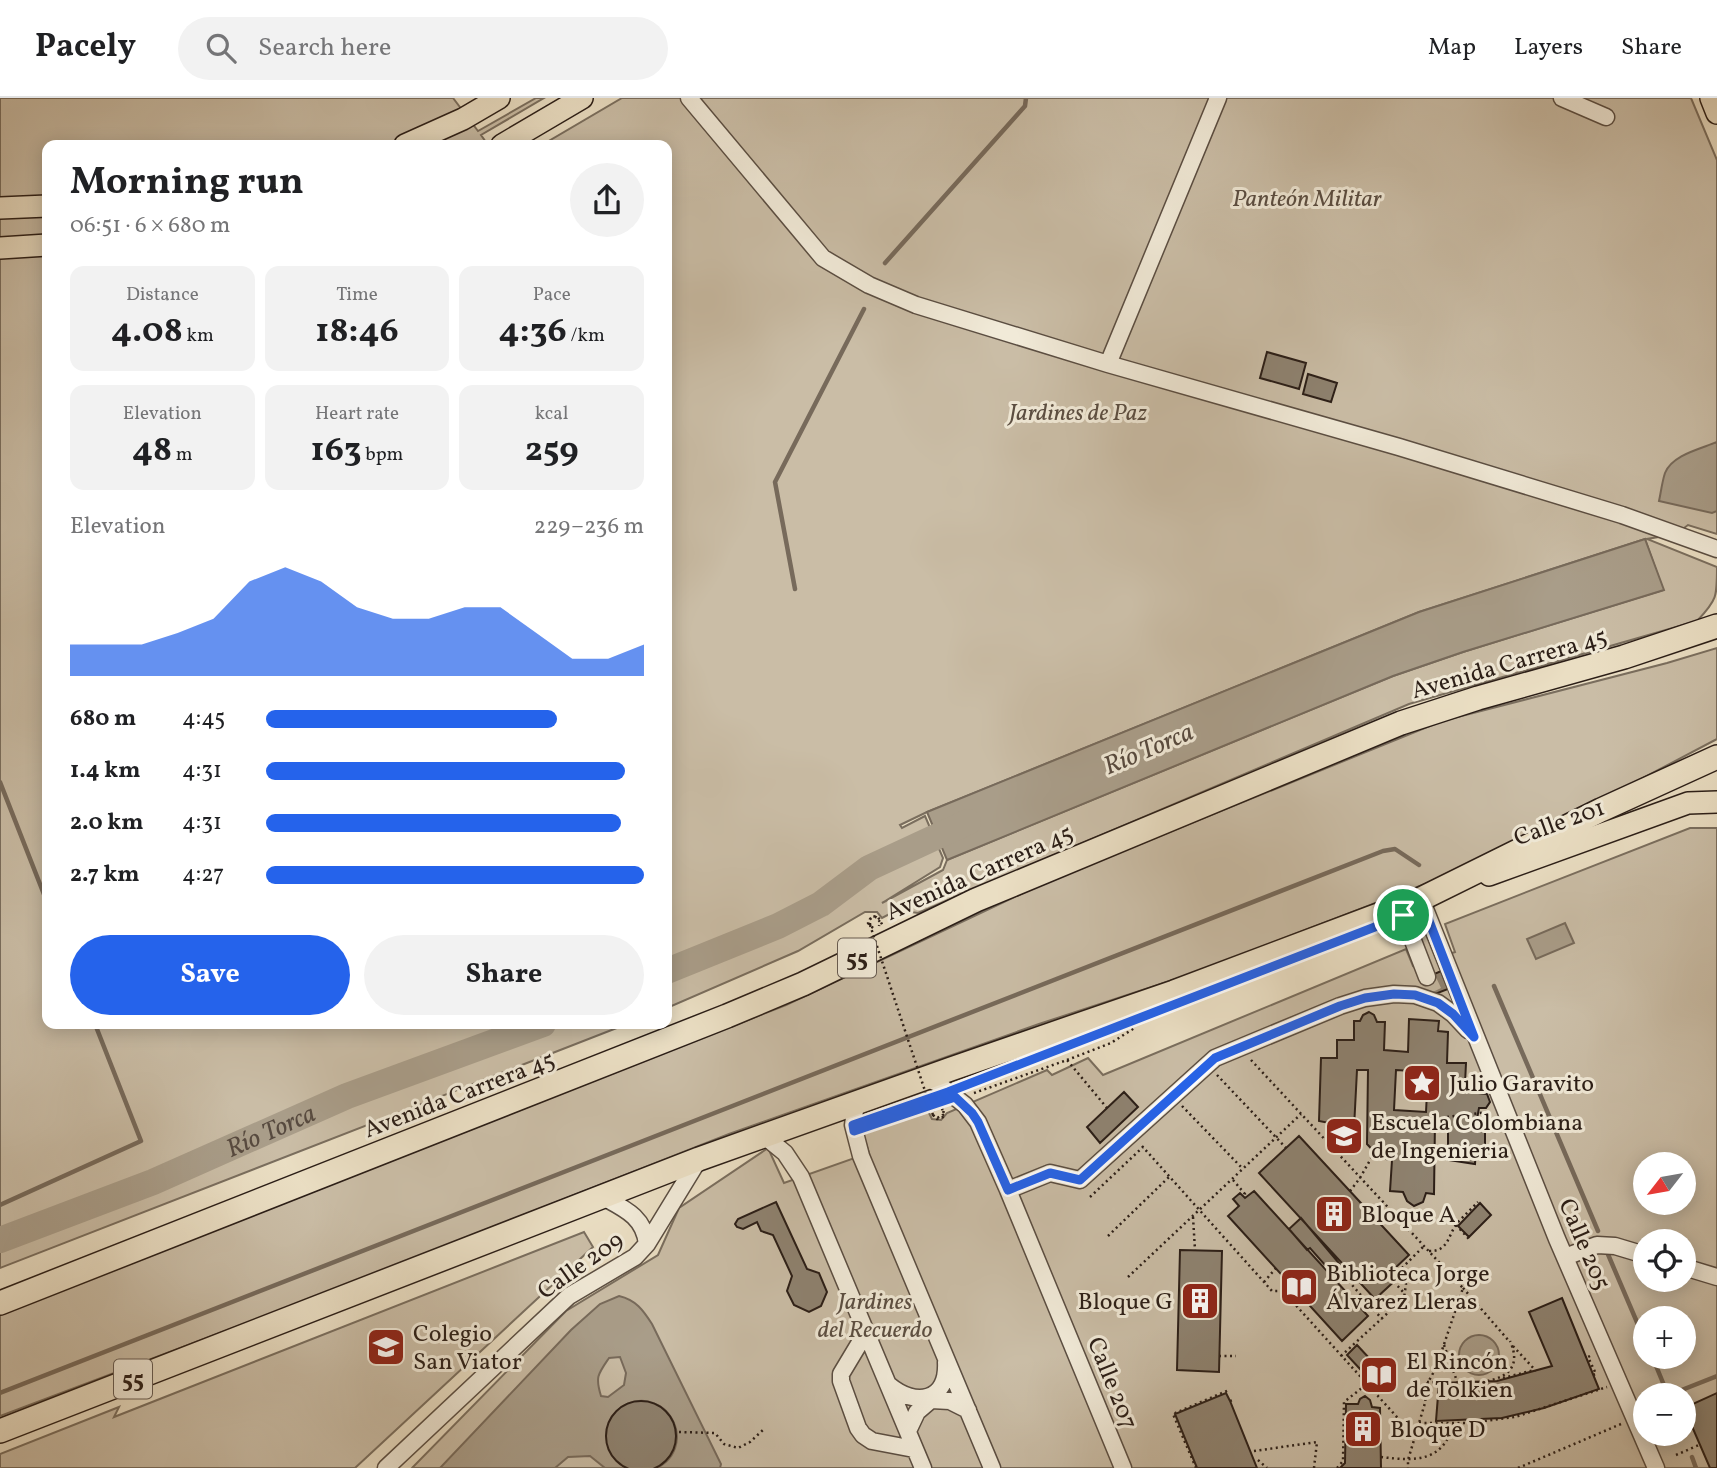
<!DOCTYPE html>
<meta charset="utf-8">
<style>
:root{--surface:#fff;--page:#f2f2f2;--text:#202124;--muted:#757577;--line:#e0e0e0;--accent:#2563eb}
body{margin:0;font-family:Vollkorn,serif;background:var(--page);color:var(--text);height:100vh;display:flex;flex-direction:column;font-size:26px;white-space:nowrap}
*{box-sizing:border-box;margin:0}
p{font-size:23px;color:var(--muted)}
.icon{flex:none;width:38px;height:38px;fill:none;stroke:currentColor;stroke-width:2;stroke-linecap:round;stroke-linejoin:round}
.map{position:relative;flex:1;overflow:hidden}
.details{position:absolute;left:42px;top:42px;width:630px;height:889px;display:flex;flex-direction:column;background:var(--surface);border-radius:14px;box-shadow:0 4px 18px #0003}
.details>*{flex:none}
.needle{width:46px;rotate:239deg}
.tools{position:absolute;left:1633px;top:1054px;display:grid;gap:14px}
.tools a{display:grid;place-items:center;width:63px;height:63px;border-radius:50%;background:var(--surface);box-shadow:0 4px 18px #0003;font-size:35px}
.pin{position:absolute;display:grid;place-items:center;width:60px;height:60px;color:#fff;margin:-30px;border:4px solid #fff;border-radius:50%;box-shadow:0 2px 7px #0007}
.round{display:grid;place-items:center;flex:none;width:74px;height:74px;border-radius:37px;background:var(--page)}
.headline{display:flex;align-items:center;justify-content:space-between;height:119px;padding:0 28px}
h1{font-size:38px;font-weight:700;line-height:52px}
.metrics{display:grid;grid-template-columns:repeat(3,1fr);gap:10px;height:119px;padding:7px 28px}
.metrics div{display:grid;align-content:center;border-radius:14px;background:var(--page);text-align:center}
.metrics b{font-size:35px;font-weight:700}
.metrics small{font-size:19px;font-weight:400}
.metrics p{font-size:19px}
.chart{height:196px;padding:14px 28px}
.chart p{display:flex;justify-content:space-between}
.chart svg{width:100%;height:126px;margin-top:7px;fill:var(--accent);opacity:.7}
.action{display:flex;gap:14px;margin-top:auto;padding:14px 28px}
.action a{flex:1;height:80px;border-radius:42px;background:var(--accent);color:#fff;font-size:28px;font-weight:700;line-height:80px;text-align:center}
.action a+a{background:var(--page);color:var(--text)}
ul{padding:0 28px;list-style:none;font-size:23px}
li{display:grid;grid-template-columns:112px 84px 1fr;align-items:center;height:52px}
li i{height:18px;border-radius:9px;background:var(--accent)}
header{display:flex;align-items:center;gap:42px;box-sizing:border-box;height:98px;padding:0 35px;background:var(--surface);border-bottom:2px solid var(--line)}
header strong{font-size:33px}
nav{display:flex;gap:38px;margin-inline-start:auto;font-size:24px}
.search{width:490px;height:63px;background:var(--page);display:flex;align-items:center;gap:18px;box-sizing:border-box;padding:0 24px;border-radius:38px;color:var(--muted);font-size:26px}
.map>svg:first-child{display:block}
.green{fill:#cabda6;stroke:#7a6e5e;stroke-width:2;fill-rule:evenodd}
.water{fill:#a99d89;stroke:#776a5b;stroke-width:2;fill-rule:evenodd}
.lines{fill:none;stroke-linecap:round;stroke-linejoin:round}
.stream{stroke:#776a5b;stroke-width:4.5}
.river{stroke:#a99d89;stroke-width:26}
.building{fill:#8e8270;stroke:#2b1e17;stroke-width:2;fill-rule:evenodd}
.minor-tunnel{stroke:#c4b8a1;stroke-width:16;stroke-dasharray:16 8;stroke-linecap:butt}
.minor-casing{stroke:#5b4e42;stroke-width:19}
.major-casing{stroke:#2b1e17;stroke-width:24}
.highway-casing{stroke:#2b1e17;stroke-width:26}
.path{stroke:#2b1e17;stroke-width:2.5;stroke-dasharray:2 3.5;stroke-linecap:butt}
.minor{stroke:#f1ead8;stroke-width:16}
.major{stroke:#eadec3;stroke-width:21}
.highway{stroke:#eadec3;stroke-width:23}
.path-bridge{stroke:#2b1e17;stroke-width:2.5;stroke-dasharray:2 3.5;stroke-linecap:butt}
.route-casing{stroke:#fff;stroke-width:14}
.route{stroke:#2563eb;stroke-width:9}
.labels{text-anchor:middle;stroke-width:6;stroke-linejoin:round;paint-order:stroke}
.shield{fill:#f1ead8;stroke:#665b51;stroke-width:2}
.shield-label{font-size:23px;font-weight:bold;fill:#2b1e17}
.park-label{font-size:24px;font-style:italic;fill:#5b4e42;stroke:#f1ead8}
.street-label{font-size:24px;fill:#2b1e17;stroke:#f1ead8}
.poi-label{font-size:24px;fill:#2b1e17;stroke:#f1ead8;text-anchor:start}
.water-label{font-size:26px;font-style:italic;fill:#574a3f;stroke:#f1ead8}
</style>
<header>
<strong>Pacely</strong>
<div class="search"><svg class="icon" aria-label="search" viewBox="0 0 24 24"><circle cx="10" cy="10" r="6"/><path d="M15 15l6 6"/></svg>Search here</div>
<nav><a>Map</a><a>Layers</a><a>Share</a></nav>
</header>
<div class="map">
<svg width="1717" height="1370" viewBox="0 0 1717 1370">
<rect width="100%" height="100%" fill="#eadec3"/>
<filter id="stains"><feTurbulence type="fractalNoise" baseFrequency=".00286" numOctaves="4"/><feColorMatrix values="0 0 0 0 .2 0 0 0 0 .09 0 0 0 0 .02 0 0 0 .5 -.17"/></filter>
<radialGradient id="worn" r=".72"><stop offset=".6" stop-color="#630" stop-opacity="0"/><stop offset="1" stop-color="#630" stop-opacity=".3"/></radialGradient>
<path class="green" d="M0,0H453L478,33L536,0H544L481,37L488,47H47V926H627L0,1170Z
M622,0H1691L1717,62V436L1688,427L1676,436L1647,441L1717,469C1717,499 1717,502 1697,523L1409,606L918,815L897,812L882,820L877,814H865L798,853L667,910V47H542ZM1645,441L1663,492L1463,554L1393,578L947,762L943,772L882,805L940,769L943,760L925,718L902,730L900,727L927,714L1419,514Z
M1717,550V641L1586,710L1438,781L1191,876L1039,926L729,1036L336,1191L0,1318V1217L786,907L1042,786L1442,623L1667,565Z
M1690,730H1717V1370H412L566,1213L658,1157L679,1110L768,1050L784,1085L869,1055L863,1036L928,1013L932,1021L941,1022L947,1015L1047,972L1052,977L1088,960L1103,977L1406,851L1413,868L1427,863L1414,827L1422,824L1436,860L1455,854L1445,826ZM1645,1066H1684V1104H1645ZM1645,1143H1684V1181H1645ZM1645,1220H1684V1258H1645ZM1645,1297H1684V1335H1645Z
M584,1134L593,1149L355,1370H0V1356L119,1309L114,1319Z"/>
<path class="water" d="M1717,344V413L1712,415L1659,403C1661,394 1662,384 1665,375C1672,357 1700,351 1717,344Z
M1645,441L1664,492L1463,554L1393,578L947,762L927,714L1419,514Z
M1565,825L1574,845L1536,861L1527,841Z
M619,1198C636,1202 643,1212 652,1226L721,1366L720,1370H657C669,1364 676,1353 677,1340C677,1329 672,1318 664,1311C625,1281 580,1340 626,1370H605L590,1358L568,1359L555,1370H440L571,1232L600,1206ZM620,1259L626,1275L624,1287L608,1299L601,1298C595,1279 598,1276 609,1260Z
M1459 1257a20 20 0 1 1 40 0a20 20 0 1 1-40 0Z"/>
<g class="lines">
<path class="stream" d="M885,165L1025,8L1026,0
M795,491L775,384L864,211
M0,684L47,804
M1494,888L1598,1133
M0,1107L141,1043L95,926
M1607,1154L1645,1243
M1652,1258L1668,1297
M0,1295L1383,753L1395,751L1419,767
M1669,1297L1717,1278
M1692,1359L1696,1370"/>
<g class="river">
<path d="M667,873L778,828L821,806L869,770L968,724"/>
<path id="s1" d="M0,1142L153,1084L347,998L543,926"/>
</g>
</g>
<path class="building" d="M1267,254L1306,265L1299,291L1260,280Z
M1308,276L1337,285L1331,304L1303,296Z
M1441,873L1448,891L1430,898L1423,881Z
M1369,914L1374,917L1377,924H1385L1384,952L1408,954L1409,921L1439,923L1438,933L1448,934L1447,965H1466L1465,986H1479V995L1487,996L1490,1004L1486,1010H1479L1477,1021L1485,1022V1053L1476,1052L1475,1066L1448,1062V1023H1435L1434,1096L1426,1095L1423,1104L1414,1108L1407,1103L1403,1094L1390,1093L1392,1062L1380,1060L1367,1046L1368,972H1357L1354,1030L1319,1023L1321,960H1337V942H1354V923H1360L1363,917ZM1396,972L1428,974L1426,1014L1394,1012Z
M1124,994L1138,1009L1100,1045L1087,1029Z
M1299,1038L1409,1157L1392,1173L1399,1179L1375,1201L1259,1075Z
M1254,1093L1368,1218L1342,1243L1228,1118L1239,1108L1233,1101L1240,1095L1245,1100Z
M776,1104L807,1171L819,1175L827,1194L821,1208L809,1214L794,1207L787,1193L792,1178L773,1137L761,1133L757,1124L743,1131L737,1129L735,1126L738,1121Z
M1480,1105L1491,1117L1469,1139L1458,1128Z
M1301,1120L1348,1176L1340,1184L1310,1150L1307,1152L1289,1131Z
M1180,1152L1222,1153L1219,1274L1177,1272Z
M1562,1200L1599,1291L1544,1310L1502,1320L1436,1323L1439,1285L1497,1283L1552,1268L1529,1214Z
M1357,1247L1370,1261L1360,1271L1347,1257Z
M1380,1263L1392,1278L1379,1290L1366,1275Z
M1226,1295L1230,1303L1257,1370H1197L1175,1316Z
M1717,1295V1370H1710L1684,1310Z
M1365,1298L1370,1302L1372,1309L1380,1310L1381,1370H1340L1345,1365L1346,1306H1358L1360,1301Z
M606 1338a35 35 0 1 1 70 0a35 35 0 1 1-70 0Z"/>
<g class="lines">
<path class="minor-tunnel" d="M1427,879L1435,896"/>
<defs>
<path id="minor" d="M689,0L823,160L869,187L916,207L1108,266L1399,349L1622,417L1717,451
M1562,0L1606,19
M1108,266L1218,0
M1421,801L1557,1141L1656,1370
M1400,809L1427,879
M926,980L937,985L965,1007L978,1024L1008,1092L1123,1370
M856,1005L853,1027L861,1058L992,1370
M763,1037L785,1055L801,1079L923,1370
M1008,1092L1050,1075L1080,1082L1215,960L1340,908L1365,900L1394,896L1415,897L1438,905L1453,916L1468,932
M603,1099C625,1111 644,1119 647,1146
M1565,1159L1597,1147L1615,1148L1645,1157
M1684,1169L1717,1179
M865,1236L841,1276V1283L858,1330L863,1337L872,1343L914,1351
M889,1287C915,1309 948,1304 946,1264
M908,1333L917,1314L931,1302L950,1303L968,1312
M386,1370L569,1198L635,1159L647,1146L699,1061"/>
<path id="major" d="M1711,0L1717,15
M405,47L463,21L499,0
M502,47L582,0
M0,110L47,108
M0,150L47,147
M1489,777L1688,705L1717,704"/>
<path id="highway" d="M0,1205L727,918L803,886L976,802L1401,625L1478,600L1624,559L1717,528
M0,1333L699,1061L951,971L1174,894L1421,801L1601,712L1717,659"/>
</defs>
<use href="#minor" class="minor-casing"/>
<use href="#major" class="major-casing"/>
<use href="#highway" class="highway-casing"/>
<path class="path" d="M870,827V821L876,819L880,824L879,828
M873,830L868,825L872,818L878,819L883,828
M1067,962L1111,945L1136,929
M1251,962L1463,1190L1436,1270L1427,1286L1425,1305L1408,1362V1370
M1217,977L1286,1050
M974,995L1067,962L1107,1010
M1182,1008L1243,1071
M883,1017L933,1000
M933,1017L937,1020L943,1017L942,1010L939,1009L934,1011L933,1017L937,1021L943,1019L944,1008
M1447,1019L1489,1014
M867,1028L937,1005
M1142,1048L1264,1184L1272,1193H1283L1415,1339
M1233,1082L1245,1096L1243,1098
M1350,1093L1360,1080L1374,1055
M1090,1099L1143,1049
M1193,1119L1195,1152
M1456,1127L1470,1142
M1108,1138L1169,1079
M1429,1153C1449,1154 1448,1136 1458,1124C1465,1117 1472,1110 1478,1104
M1128,1179L1301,1016
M1345,1179L1382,1221
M1264,1184L1276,1170
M1394,1184L1405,1196
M1463,1190L1509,1243
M1283,1193L1296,1192L1295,1207
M1444,1247L1458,1286
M1513,1248L1536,1273
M1219,1258H1236
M1341,1258L1404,1200L1406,1186L1397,1175L1423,1149
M1590,1258L1588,1259L1596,1276L1593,1277
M1503,1280L1534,1272
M1427,1284C1454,1285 1533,1294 1510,1243
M1230,1303L1233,1302
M1419,1325H1469L1515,1319L1607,1289
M679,1334L715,1335L724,1346L738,1350L750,1344L764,1331
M1254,1353L1317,1344L1314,1370
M1676,1357L1699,1347
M1381,1359C1415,1363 1443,1365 1454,1325
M1258,1362L1267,1370
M1196,1370L1173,1316L1229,1292
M1337,1370L1343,1363L1344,1304L1367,1286
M1518,1370L1621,1326"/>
<use href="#minor" class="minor"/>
<use href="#major" class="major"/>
<use href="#highway" class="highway"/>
<path class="path-bridge" d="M870,827L933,1017"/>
</g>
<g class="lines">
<defs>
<path id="route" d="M1424,810L1474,939L1453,916L1438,905L1415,897L1394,896L1365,900L1340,908L1215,960L1080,1082L1050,1075L1008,1092L978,1024L972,1015L955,999L854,1033L853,1027L948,994Z"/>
</defs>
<use href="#route" class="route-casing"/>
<use href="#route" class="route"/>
</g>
<defs>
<symbol id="sight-square" viewBox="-11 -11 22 22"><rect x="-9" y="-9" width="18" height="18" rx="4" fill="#8f2418" stroke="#f1ead8"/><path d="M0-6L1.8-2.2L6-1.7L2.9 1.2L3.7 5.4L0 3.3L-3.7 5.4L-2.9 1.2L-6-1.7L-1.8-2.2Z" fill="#fff"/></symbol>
<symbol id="university-square" viewBox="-11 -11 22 22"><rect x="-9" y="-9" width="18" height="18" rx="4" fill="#8f2418" stroke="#f1ead8"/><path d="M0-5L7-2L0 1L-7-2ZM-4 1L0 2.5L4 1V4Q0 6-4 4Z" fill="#fff"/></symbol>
<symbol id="building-square" viewBox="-11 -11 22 22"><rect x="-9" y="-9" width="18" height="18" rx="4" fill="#8f2418" stroke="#f1ead8"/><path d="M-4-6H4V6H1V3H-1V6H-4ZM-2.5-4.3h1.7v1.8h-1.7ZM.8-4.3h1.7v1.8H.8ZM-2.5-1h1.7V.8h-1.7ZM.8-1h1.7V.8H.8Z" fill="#fff"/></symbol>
<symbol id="library-square" viewBox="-11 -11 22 22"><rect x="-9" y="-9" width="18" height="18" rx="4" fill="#8f2418" stroke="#f1ead8"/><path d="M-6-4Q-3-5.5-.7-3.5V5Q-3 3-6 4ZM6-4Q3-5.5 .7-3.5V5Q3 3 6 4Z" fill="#fff"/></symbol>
<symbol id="school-square" viewBox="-11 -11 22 22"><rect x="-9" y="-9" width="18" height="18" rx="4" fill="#8f2418" stroke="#f1ead8"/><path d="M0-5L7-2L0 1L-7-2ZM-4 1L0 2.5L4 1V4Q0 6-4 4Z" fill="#fff"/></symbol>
</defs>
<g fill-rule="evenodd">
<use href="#sight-square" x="1400" y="963" width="44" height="44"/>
<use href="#university-square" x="1322" y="1016" width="44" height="44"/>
<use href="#building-square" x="1312" y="1094" width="44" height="44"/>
<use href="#library-square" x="1277" y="1167" width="44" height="44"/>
<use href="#building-square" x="1178" y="1181" width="44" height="44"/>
<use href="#school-square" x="364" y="1227" width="44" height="44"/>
<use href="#library-square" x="1357" y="1255" width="44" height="44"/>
<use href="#building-square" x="1341" y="1309" width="44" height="44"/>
</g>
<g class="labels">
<g class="shield">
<rect x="838" y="840.5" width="38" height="39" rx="5"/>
<rect x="114" y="1261.5" width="38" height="39" rx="5"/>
</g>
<g class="shield-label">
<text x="857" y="868">55</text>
<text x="133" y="1289">55</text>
</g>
<g class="park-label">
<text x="1307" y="108">Panteón Militar</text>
<text x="1078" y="322">Jardines de Paz</text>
<text x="875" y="1211">Jardines<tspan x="875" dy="28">del Recuerdo</tspan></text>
</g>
<g class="street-label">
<text transform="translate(1509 565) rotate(-16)" y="8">Avenida Carrera 45</text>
<text transform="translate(1559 724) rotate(-20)" y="8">Calle 201</text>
<text transform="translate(979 774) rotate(-24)" y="8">Avenida Carrera 45</text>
<text transform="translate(459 996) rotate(-21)" y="8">Avenida Carrera 45</text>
<text transform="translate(1585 1146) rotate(67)" y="8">Calle 205</text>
<text transform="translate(580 1167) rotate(-35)" y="8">Calle 209</text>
<text transform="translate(1113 1285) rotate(68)" y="8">Calle 207</text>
</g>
<g class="poi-label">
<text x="1449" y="993">Julio Garavito</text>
<text x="1371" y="1032">Escuela Colombiana<tspan x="1371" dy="28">de Ingenieria</tspan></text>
<text x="1361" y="1124">Bloque A</text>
<text x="1326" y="1183">Biblioteca Jorge<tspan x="1326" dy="28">Álvarez Lleras</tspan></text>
<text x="1173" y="1211" text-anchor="end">Bloque G</text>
<text x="413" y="1243">Colegio<tspan x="413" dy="28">San Viator</tspan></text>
<text x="1406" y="1271">El Rincón<tspan x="1406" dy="28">de Tolkien</tspan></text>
<text x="1390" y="1339">Bloque D</text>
</g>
<g class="water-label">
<text transform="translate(1148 650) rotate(-23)" y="9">Río Torca</text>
<text dy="9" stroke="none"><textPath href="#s1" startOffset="292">Río Torca</textPath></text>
</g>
</g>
<rect width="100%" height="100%" filter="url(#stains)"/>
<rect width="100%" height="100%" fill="url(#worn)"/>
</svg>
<div class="tools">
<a><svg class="needle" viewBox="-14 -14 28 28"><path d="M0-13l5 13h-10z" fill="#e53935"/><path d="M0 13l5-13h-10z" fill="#757577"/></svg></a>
<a><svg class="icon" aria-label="locate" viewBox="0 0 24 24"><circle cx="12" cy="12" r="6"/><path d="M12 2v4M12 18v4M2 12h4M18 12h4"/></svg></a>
<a>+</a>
<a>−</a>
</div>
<div class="pin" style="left:1403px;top:817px;background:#1e9e55"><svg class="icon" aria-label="arrive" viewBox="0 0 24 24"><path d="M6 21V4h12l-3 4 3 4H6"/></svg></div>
<section class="details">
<div class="headline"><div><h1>Morning run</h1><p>06:51 · 6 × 680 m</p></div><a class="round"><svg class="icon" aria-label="share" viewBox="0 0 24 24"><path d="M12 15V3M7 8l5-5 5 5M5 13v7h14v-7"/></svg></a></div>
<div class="metrics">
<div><p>Distance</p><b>4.08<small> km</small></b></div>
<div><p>Time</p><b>18:46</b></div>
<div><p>Pace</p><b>4:36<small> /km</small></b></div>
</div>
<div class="metrics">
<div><p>Elevation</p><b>48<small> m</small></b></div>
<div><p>Heart rate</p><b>163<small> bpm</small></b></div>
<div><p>kcal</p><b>259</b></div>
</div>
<div class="chart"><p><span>Elevation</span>229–236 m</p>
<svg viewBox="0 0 160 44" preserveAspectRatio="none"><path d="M0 44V33L10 33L20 33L30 29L40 24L50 11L60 6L70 11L80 20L90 24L100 24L110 20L120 20L130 29L140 38L150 38L160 33V44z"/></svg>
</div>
<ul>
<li><b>680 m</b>4:45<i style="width:77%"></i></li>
<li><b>1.4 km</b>4:31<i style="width:95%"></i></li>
<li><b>2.0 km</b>4:31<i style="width:94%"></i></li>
<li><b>2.7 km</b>4:27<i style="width:100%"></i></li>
</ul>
<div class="action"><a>Save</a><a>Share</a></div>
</section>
</div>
